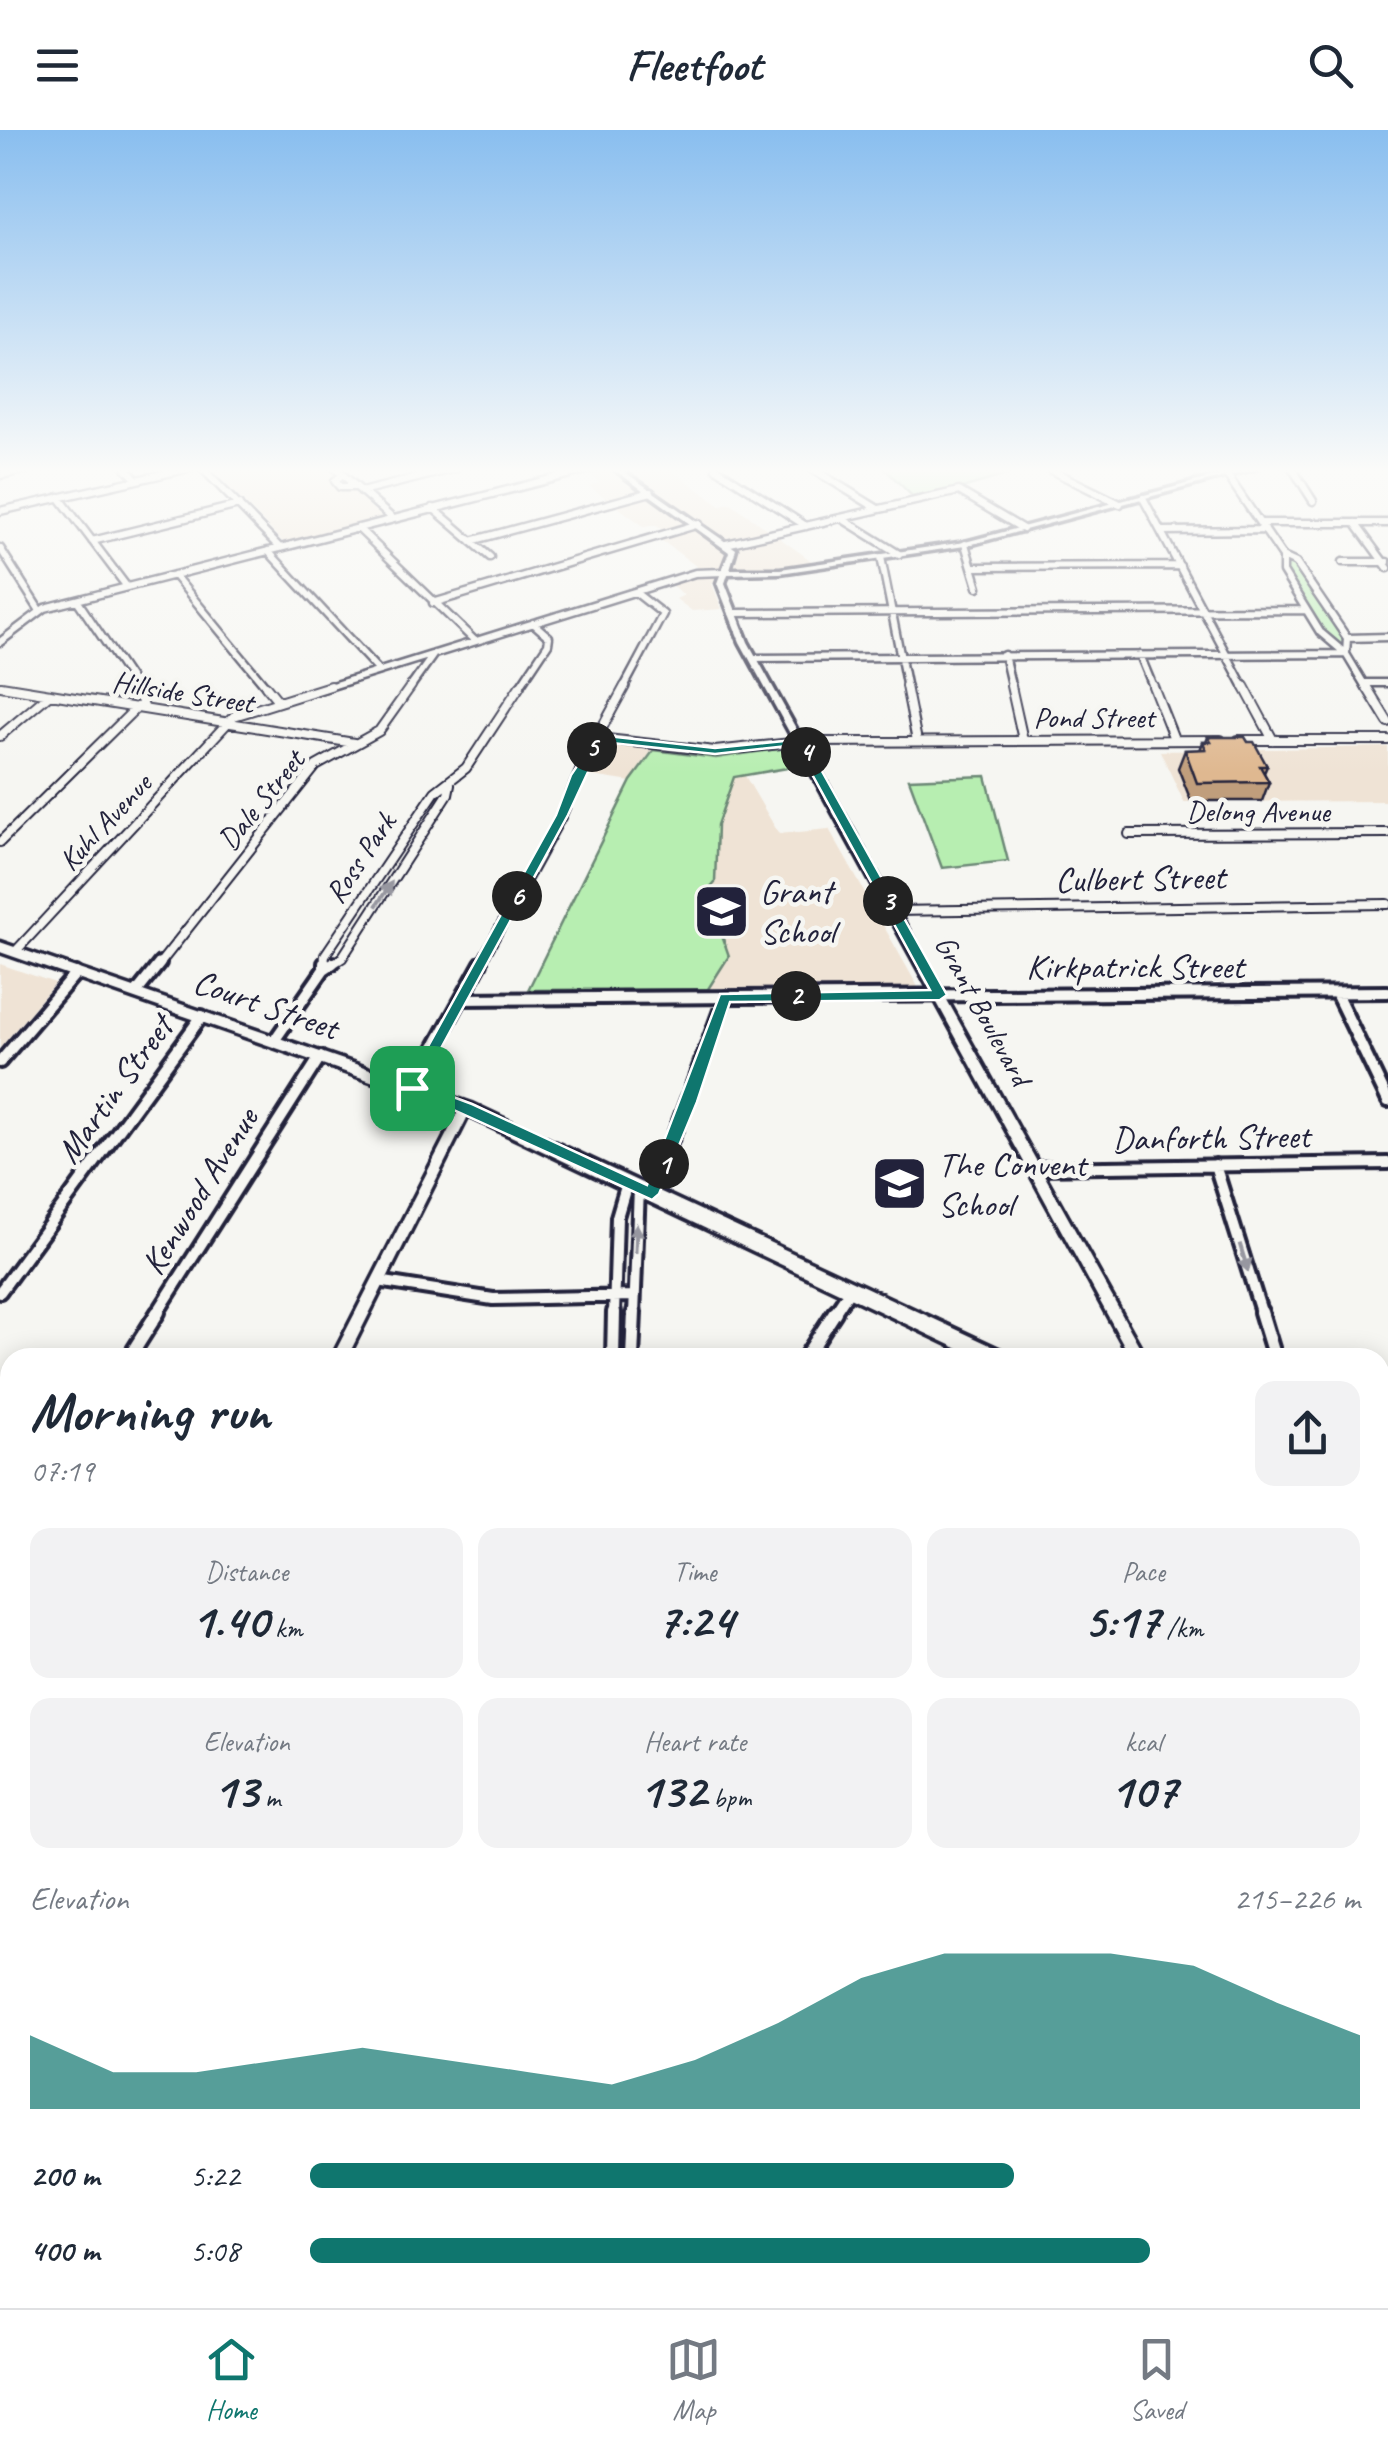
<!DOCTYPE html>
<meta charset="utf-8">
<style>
:root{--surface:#fff;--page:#f2f2f3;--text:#1f2937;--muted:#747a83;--line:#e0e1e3;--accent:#0f766e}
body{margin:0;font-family:Caveat,sans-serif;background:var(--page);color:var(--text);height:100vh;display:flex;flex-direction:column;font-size:38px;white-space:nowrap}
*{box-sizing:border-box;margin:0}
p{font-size:32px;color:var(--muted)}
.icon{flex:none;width:55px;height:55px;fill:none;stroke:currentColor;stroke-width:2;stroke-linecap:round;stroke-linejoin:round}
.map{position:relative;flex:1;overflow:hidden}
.details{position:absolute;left:0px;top:1218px;width:1390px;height:962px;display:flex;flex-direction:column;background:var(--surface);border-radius:30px 30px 0 0;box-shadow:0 5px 25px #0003}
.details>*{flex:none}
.pin{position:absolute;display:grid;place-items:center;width:85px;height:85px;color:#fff;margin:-42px;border-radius:20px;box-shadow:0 5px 15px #0006}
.km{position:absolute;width:50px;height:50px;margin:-25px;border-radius:50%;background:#222;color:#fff;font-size:28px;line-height:50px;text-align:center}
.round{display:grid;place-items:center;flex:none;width:105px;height:105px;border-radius:20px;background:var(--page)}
.headline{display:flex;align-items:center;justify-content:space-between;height:170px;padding:0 30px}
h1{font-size:55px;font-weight:800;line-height:75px}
.stats{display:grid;grid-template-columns:repeat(3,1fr);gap:15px;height:170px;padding:10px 30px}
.stats div{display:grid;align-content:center;border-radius:20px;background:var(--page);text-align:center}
.stats b{font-size:50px;font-weight:800}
.stats small{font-size:28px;font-weight:400}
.stats p{font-size:28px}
.chart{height:280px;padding:20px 30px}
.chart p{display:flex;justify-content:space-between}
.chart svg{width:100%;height:180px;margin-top:10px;fill:var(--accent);opacity:.7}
ul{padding:0 30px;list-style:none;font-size:32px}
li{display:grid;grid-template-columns:160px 120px 1fr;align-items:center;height:75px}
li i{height:25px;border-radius:12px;background:var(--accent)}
header{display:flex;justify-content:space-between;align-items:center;height:130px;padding:0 30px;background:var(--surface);font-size:45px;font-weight:800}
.menu{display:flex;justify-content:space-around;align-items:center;height:140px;border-top:2px solid var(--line);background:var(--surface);font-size:28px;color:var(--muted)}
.menu a{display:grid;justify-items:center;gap:5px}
.menu .current{color:var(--accent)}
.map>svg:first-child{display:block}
.built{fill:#efe3d5}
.green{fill:#b7eeb1;stroke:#6c8876;stroke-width:2.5}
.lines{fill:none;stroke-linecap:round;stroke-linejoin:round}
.minor-far4-casing{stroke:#22223b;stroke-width:11}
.minor-far3-casing{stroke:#22223b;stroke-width:12}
.minor-far2-casing{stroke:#22223b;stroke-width:18}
.minor-far1-casing{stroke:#22223b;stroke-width:20}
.minor-casing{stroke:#22223b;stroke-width:22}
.tertiary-casing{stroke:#22223b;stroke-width:7}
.primary-casing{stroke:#22223b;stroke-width:7}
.minor-far4{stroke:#f6f6f2;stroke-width:6}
.minor-far3{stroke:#f6f6f2;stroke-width:8}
.minor-far2{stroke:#f6f6f2;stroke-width:10}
.minor-far1{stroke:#f6f6f2;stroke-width:12}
.minor{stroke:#f6f6f2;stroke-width:15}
.tertiary{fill:#f6f6f2;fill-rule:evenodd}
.primary{fill:#f6f6f2;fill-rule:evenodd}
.wall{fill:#c09e7c;stroke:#22223b;stroke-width:2.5}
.building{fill:#dfb890;stroke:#22223b;stroke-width:2.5}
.oneway{fill:#9797a0}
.route{fill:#0f766e;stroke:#fff;stroke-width:2.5;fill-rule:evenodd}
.labels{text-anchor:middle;stroke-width:9;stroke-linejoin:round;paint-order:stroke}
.far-street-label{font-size:30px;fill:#22223b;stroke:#f6f6f2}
.street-label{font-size:35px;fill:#22223b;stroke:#f6f6f2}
.poi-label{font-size:35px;fill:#22223b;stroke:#f6f6f2;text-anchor:start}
</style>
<header><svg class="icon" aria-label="menu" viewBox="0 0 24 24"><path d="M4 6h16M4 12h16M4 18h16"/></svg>Fleetfoot<svg class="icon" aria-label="search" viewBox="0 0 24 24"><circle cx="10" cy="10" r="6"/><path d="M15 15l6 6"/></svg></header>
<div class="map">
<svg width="1388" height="2178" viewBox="0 0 1388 2178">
<rect width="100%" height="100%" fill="#f6f6f2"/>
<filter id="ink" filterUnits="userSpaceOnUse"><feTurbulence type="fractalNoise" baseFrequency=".01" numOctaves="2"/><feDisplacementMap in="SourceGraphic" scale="20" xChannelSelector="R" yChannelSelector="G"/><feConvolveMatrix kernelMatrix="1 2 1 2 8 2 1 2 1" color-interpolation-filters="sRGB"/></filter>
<g filter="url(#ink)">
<path class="built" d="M210,338H327L383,388L284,413Z
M581,338H669L720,375L731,373L813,432L763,439H720L712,454L722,479L692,481L676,469L684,465L665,450L700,439L661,410L671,406L655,395L645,397L589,356L600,352Z
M602,614L716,628L786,617L795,637L745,646L779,704L829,699L918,857L528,860L631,652L586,645Z
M1388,617V671L1184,672L1160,621Z
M0,834L55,853L0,918Z"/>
<path class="green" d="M884,338H1030L962,358L912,366Z
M1285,431L1292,432C1309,457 1339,488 1345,518C1325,511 1285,453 1285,431Z
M790,617L799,636L734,647L717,695L715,753L707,762L729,826L708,859L528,860L631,651L654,620L716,628Z
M986,646L1008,731L942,738L909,649Z"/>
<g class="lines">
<defs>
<path id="minor-far4" d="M126,338L137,350
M202,338L280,418
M335,338L393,389
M716,338L806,396
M811,338L878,379
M1047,338L1120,374
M1292,338L1313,371
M0,345L33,338
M343,345L335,351L340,357H356
M1227,345L1283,427L1296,433L1347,508L1346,524
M361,362L457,338
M59,367L127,457
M1143,368L1245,559
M433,378L490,427
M0,381L190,338
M841,388L899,424
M1260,393H1388
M1355,393L1388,438
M358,398L475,511
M1162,401L1265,400
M92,411L239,375
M471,411L651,362
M726,414L959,361L1023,399
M965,414L978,457
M0,418L40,481
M268,421L379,541
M881,427L907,559
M1283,427V442L1320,502L1346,524L1367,559
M1343,432H1387
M972,437L1180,436
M174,445L268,559
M77,470L137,559
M433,473L699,394
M732,483L1306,480
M1347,508L1388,507
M0,512L45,478L594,338
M1004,525L1012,559
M1140,525L1154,559
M753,528L1346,524
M1364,553H1388
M0,556L17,559
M322,559L695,443L724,442
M409,559L434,524
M518,559L548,514L549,507L533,493
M623,559L663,484L635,462"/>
<path id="minor-far3" d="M1,556L354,613
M135,556L145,579
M266,556L279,572
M906,556L917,611
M1011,556L1023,610
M1153,556L1174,609
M1244,556L1273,610
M1366,556L1388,592
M0,606L50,564
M598,608L715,621L800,612L1221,610
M1238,610H1388
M1129,704L1388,703
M0,712L137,577
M893,781L1388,774
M15,822L234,586L330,556
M158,836L316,636L379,601L411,556
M324,836L325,825L435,662L466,638L520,556
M329,836L342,828L448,664L450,654
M479,836L562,685L585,629L625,556"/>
<path id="minor-far2" d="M324,839V833
M136,863L160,833
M1336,863L1388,971
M462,869L1388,862
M274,911L324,839L333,833
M0,932L76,843
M412,958L481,833
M1215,1035L1262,1185
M1035,1038L1388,1033
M652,1064L725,867
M378,1151L493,1169L634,1166
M0,1162L202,886
M156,1185L320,927
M614,1185L617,1087L627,1053
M634,1185L639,1058
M833,1185L851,1158"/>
<path id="minor-far1" d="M1261,1182L1275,1228
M129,1228L158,1182
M613,1228L614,1182
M632,1228L634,1182
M805,1228L835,1182
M0,1263L10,1265
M0,1345L10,1347
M0,1485L10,1469
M1380,1536H1388"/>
<path id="minor" d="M0,1954L10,1962
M1380,2028H1388
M251,2170L260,2178
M623,2170V2178
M898,2170L899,2178"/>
<path id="tertiary" d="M612,338H619L736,419L730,439H780L965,412L1247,338H1258L965,416L780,443L728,444L725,453L748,512L1146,1228H1131L740,512L717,453L729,422Z
M466,973L472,978L347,1228H332L460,978Z
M1380,1734L1388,1740V1780L1380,1774Z
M10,1870V1902L7,1907L0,1910V1878L3,1873Z"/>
<path id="primary" d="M0,812L472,974L1005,1222L1007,1228H978L460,982L0,822Z
M1380,1246H1388V1262H1380Z"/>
</defs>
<use href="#minor-far4" class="minor-far4-casing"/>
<use href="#minor-far3" class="minor-far3-casing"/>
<use href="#minor-far2" class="minor-far2-casing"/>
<use href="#minor-far1" class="minor-far1-casing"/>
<use href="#minor" class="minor-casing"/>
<use href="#tertiary" class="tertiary-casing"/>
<use href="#primary" class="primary-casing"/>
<use href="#minor-far4" class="minor-far4"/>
<use href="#minor-far3" class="minor-far3"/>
<use href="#minor-far2" class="minor-far2"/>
<use href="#minor-far1" class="minor-far1"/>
<use href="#minor" class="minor"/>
<use href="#tertiary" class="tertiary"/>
<use href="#primary" class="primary"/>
</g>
<path class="wall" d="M1208,607L1248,612L1267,636L1264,643L1269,652L1262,671H1191L1178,638L1185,620H1200L1203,612H1206Z"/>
<path class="building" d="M1208,607H1245L1248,612H1254L1267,636H1260L1269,652L1197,653L1185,620L1206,619L1203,612H1211Z"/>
<defs><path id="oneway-solid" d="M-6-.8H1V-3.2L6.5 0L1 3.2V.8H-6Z" transform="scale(2.5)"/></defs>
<g class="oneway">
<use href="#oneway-solid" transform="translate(384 764) rotate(-57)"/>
<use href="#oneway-solid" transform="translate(636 1108) rotate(-88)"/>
<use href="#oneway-solid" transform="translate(1244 1128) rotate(73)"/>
</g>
</g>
<linearGradient id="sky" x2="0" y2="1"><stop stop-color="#89beef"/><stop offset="0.53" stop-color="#fbfbf9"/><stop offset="1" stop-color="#fbfbf9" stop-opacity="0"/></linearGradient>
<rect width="1388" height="643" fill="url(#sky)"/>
<path class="route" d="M598,605L715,618L804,609L947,865L940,870L730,872L697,972L659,1064L652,1070L405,958L556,685L571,645ZM602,612L715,624L796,615L930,860L720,864L647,1055L472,974L421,955L568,685Z"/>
<defs>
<symbol id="school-square" viewBox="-11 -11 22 22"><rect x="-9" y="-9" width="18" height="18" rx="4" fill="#22223b" stroke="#f6f6f2"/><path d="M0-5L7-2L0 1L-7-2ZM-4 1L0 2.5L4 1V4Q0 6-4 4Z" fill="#fff"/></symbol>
</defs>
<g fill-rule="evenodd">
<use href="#school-square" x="690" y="750" width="63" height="63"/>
<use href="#school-square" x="868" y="1022" width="63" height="63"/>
</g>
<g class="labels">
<g class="far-street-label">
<text transform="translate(183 562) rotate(9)" y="10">Hillside Street</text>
<text x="1094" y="597">Pond Street</text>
<text transform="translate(261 670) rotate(-51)" y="10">Dale Street</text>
<text x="1258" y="691">Delong Avenue</text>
<text transform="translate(105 692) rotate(-47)" y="10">Kuhl Avenue</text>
<text transform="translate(360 728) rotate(-56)" y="10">Ross Park</text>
<text transform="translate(983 880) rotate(61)" y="10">Grant Boulevard</text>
</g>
<g class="street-label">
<text transform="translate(1140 748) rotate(-1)" y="12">Culbert Street</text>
<text x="1135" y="848">Kirkpatrick Street</text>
<text transform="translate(266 874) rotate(19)" y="12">Court Street</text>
<text transform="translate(114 959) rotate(-54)" y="12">Martin Street</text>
<text transform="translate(1211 1007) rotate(-1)" y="12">Danforth Street</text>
<text transform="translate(199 1061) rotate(-58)" y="12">Kenwood Avenue</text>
</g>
<g class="poi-label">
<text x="760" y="773">Grant<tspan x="760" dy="40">School</tspan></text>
<text x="938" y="1046">The Convent<tspan x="938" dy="40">School</tspan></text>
</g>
</g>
</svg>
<div class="pin" style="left:412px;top:958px;background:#1e9e55"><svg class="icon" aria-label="arrive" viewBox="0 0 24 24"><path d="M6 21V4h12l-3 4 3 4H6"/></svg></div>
<b class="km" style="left:664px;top:1034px">1</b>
<b class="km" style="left:796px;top:866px">2</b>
<b class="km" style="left:888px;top:771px">3</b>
<b class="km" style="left:806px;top:622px">4</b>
<b class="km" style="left:592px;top:617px">5</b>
<b class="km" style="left:517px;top:766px">6</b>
<section class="details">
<div class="headline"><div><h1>Morning run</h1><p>07:19</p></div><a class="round"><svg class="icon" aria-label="share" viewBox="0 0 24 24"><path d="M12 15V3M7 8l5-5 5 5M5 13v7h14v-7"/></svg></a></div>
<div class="stats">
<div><p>Distance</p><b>1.40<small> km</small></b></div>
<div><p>Time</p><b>7:24</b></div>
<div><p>Pace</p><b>5:17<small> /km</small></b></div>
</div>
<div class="stats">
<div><p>Elevation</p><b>13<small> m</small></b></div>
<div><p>Heart rate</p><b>132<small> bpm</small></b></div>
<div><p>kcal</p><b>107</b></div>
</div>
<div class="chart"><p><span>Elevation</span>215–226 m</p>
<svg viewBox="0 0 160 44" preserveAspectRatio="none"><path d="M0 44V26L10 35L20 35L30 32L40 29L50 32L60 35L70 38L80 32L90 23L100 12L110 6L120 6L130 6L140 9L150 18L160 26V44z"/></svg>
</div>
<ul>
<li><b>200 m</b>5:22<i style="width:67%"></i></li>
<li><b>400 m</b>5:08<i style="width:80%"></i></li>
</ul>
</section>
</div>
<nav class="menu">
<a class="current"><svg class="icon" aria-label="home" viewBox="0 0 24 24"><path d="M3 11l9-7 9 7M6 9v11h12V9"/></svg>Home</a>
<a><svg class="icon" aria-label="map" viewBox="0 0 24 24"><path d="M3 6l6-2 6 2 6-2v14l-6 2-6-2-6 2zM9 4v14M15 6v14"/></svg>Map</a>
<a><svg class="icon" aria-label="saved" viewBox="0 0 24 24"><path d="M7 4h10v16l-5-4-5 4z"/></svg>Saved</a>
</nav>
